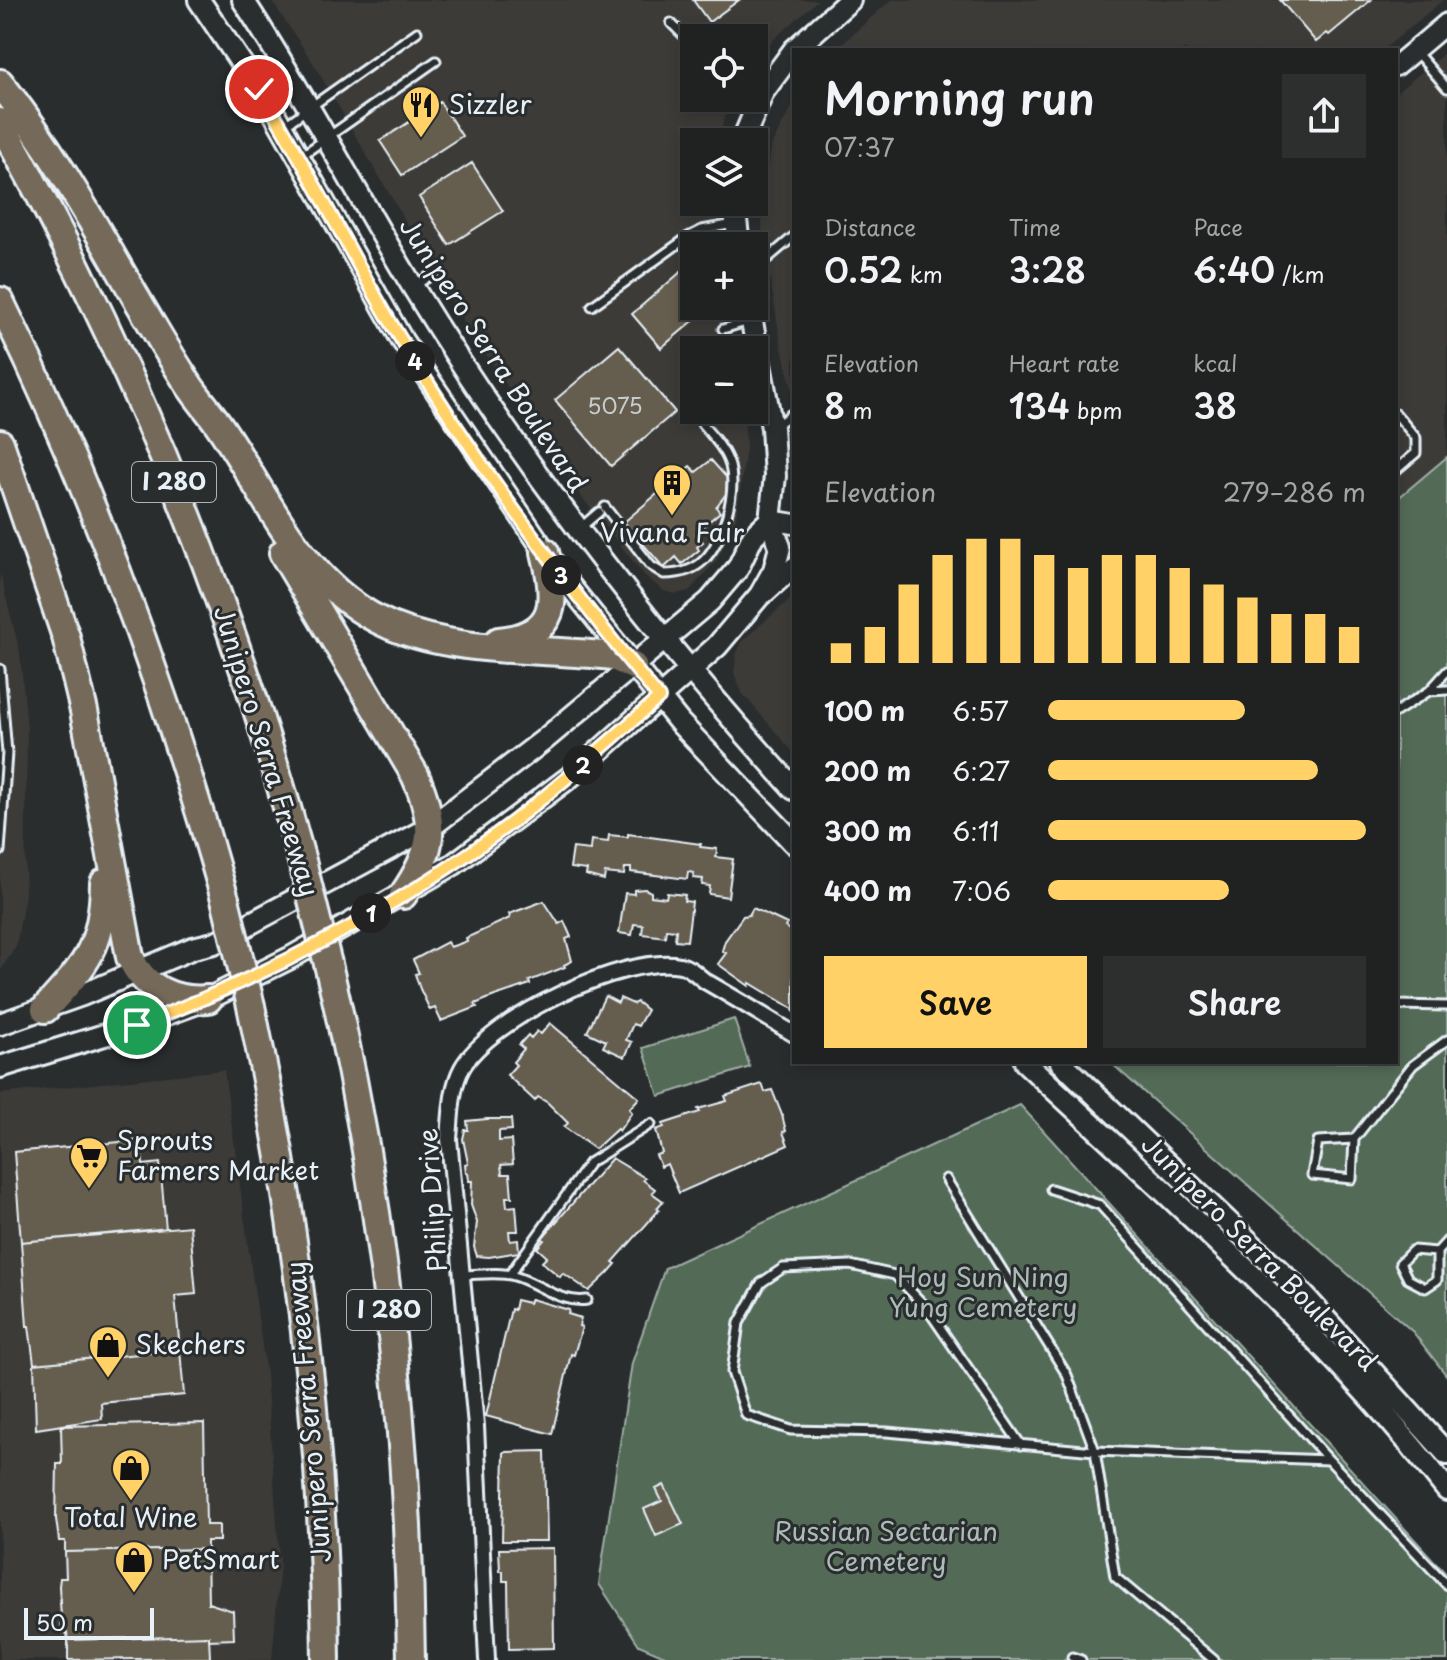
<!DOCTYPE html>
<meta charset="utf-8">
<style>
:root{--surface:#202222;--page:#2d2f2f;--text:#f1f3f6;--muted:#a2a4a5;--line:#3d3f40;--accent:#ffd166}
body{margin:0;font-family:"Playpen Sans",sans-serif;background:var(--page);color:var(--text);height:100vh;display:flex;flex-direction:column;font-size:30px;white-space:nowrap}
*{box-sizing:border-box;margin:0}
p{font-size:26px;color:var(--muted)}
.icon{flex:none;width:44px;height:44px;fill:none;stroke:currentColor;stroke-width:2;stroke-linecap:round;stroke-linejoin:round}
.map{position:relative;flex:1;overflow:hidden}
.details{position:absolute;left:792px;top:48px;width:606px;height:1016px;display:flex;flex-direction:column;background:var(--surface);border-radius:0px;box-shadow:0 4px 12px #0003,0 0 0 2px var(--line)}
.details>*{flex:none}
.controls{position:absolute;left:680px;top:24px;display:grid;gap:16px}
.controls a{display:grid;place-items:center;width:88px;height:88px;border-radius:0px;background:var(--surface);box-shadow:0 4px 12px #0003,0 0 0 2px var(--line);font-size:40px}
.scale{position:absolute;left:24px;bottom:20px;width:130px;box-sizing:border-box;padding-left:8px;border:4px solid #e8f1f8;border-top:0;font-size:22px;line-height:28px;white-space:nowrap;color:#e8f1f8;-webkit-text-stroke:6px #2a2d2e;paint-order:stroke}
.pin{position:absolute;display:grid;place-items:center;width:68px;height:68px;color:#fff;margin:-34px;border:4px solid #fff;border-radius:50%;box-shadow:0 2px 8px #0007}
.km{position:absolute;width:40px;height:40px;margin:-20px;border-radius:50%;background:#222;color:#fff;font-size:22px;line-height:40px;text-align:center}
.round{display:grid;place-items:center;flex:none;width:84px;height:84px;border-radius:0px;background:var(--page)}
.head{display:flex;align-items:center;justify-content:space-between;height:136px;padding:0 32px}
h1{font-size:44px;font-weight:600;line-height:60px}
.metrics{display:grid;grid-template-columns:repeat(3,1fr);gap:12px;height:136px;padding:8px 32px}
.metrics div{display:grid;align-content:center}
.metrics b{font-size:34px;font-weight:600}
.metrics small{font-size:22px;font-weight:400}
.metrics p{font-size:22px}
.chart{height:224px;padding:16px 32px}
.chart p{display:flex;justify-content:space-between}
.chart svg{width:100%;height:144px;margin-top:8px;stroke:var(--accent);stroke-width:6}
.action{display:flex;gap:16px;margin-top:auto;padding:16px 32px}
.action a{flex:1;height:92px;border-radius:0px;background:var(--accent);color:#111;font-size:32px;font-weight:600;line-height:92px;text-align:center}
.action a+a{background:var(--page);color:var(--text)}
ul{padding:0 32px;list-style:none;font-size:26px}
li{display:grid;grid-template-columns:128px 96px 1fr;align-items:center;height:60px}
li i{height:20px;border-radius:10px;background:var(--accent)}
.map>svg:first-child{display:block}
.built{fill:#3c3b38}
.green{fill:#536a56;stroke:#9eaea7;stroke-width:2}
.building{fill:#655d4e;stroke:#e8f1f8;stroke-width:2}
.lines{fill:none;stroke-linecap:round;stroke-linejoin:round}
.service-casing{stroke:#e8f1f8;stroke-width:13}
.minor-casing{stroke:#e8f1f8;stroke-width:20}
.tertiary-casing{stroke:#e8f1f8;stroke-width:24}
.secondary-casing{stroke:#e8f1f8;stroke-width:26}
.motorway-casing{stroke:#e8f1f8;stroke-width:32}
.service{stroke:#2a2d2e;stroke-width:7}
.minor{stroke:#2a2d2e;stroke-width:14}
.tertiary{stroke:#2a2d2e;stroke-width:18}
.secondary{stroke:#2a2d2e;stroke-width:20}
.motorway{stroke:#746a5a;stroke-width:26}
.motorway-bridge-casing{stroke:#e8f1f8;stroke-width:32;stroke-linecap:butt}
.motorway-bridge{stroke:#746a5a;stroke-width:26}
.route-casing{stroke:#fff;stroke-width:16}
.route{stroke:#ffd166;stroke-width:10}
.labels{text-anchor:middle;stroke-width:6;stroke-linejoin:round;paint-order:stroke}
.number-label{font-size:22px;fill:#c7ccce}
.shield{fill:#2a2d2e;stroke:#afb6bb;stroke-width:2}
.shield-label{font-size:24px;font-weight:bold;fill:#e8f1f8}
.poi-label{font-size:26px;fill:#e8f1f8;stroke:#2a2d2e;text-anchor:start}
.street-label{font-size:26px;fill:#e8f1f8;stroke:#2a2d2e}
.park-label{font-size:26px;fill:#acbbb7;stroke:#2a2d2e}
</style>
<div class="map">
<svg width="1447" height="1660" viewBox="0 0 1447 1660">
<rect width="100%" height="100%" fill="#2a2d2e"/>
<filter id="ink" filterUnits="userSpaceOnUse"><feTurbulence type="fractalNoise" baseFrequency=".0125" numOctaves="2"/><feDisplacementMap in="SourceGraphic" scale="16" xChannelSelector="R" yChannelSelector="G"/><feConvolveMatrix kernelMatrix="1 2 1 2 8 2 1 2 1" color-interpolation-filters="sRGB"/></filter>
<g filter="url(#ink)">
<path class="built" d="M271,0H818L774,39L754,62V38H694V98H731L717,142H694V202H712L716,246H694V306H726L734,350H694V410H744L746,448L736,518L727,540L716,561L689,591L676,594L664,591L645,576L581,496L464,322L312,61Z
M891,0H1443L1383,50H835Z
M1447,51V457L1396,500V93Z
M794,103V397L781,344L762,229L763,196L772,144Z
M0,573L20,653L27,729L25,894L16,946L0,971Z
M794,596V753L742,693L734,673L736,655L743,640Z
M224,1070L266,1375L280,1564L272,1660H0V1094Z"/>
<path class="green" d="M1447,457V1376L1413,1332L1110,1062H1396V500Z
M734,1019L750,1067L659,1096L643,1048Z
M1020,1105L1447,1575V1660H674L639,1645L599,1584L632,1363L665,1268Z"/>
<path class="building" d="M693,0H739L709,22Z
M1280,0H1371L1329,35L1327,33L1316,42Z
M440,102L462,136L402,175L380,141Z
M472,163L503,211L449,245L419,197Z
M690,264L694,269V306H711L661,348L632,314Z
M619,346L675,412L611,466L555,400Z
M711,460L727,478L726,494L716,507L720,512L699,530L696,534L703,542L697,547L699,550L682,564L676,557L664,568L624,522L690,466L696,472Z
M628,834L701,844L700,847L717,849L716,857L733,859L728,897L709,894L710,886L702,885L703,879L693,878L694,873L688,872L687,879L631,872V868H625L624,875L605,873L604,880L586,875L587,870L570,868L573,848L590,850L591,840L608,842L609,835L628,837Z
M645,889L651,892V896L666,898L667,893L685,895L684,901L692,902L687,941L675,940L676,930L666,929L665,937L642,934L643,925L634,924L632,935L619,933L625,893L634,894V890Z
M544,901L559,924L564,921L571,937L566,939L572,961L564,965L565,967L529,981L530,984L492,997L475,1004L477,1007L441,1021L435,1008L430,1010L420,989L415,974L419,973L413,960L447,942L450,947L459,944L467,941L466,938L510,918L509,914Z
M753,908L787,924L785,927L794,933V1013L793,1009L750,983L749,986L718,964L726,953L722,951L725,941L743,916L749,915Z
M605,996L618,1003L620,998L633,1004L637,1002L647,1010L638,1026L633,1024L626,1040L632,1042L625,1057L603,1047L606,1041L587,1032Z
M550,1023L639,1098L629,1109L632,1112L619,1131L617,1129L595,1149L564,1127L568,1123L548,1103L538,1097L535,1101L507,1075L516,1065L513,1062L524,1049L519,1045L528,1035L531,1038L537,1031L541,1034Z
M762,1084L765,1092L772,1090L782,1115L786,1131L783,1132L788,1145L679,1193L667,1164L661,1167L656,1155L662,1153L656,1130L664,1127L663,1124L700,1112L698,1109L727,1101L725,1096Z
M487,1119H511L512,1130L499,1131V1141L511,1140L513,1164L501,1165L502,1174H510L512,1197H506L507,1207L516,1206L518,1231H509L510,1241L518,1240L519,1252L489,1257L477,1256L474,1247L477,1222L471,1205L472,1181H469L468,1173H466L465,1164L468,1163L463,1139L465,1130H468L467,1121Z
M141,1140L143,1165L160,1163L166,1229L21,1242L14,1152Z
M612,1158L645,1178L643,1180L655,1189L652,1193L663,1201L657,1208L659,1210L613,1262L616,1264L608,1273L589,1291L563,1273L560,1277L542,1262L547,1257L537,1248L544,1240L542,1238Z
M190,1226L196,1294L175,1296L180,1350L34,1364L29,1326H27L21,1242Z
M531,1299L569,1310L568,1314L581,1318L579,1326L582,1327L574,1355L571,1354L552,1434L486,1416L511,1309L514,1310L516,1300L529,1303Z
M180,1350L184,1395L101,1403L102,1419L36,1429L34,1364Z
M204,1423L206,1525H219V1541H207V1549L65,1552V1541H59L56,1519L57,1464H62L61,1426Z
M545,1451L547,1541H502L504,1452Z
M664,1485L683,1524L656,1536L644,1509L662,1501L656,1489Z
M553,1548L554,1648L509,1649L508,1581H503V1571H500L499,1549Z
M207,1549L208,1603L233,1611L234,1639L209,1640V1636L68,1640L67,1633H62L59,1586L60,1578H66L65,1552Z
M209,1636L210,1658L68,1660V1640Z"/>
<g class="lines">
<defs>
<path id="service" d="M671,23L694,46
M1416,52L1447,88
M285,125L417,32
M301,156L436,61
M754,270L793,237
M414,286L433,274
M592,306L688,237L702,230L734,224
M723,329L749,321
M1396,414L1416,438V453L1396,470
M774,427L794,412
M605,507L651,566L664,574C678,574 693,571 704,560C723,541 737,492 730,466C725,449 713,437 702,424
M579,529L599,512
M0,669L7,753L0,851
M1429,691L1447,690
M1396,712L1429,691L1447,671
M1396,1005L1447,1006
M1354,1139L1318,1141L1312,1175L1352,1179L1354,1139L1413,1065L1447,1040
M946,1179L1067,1375L1095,1451L887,1432L791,1430L746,1415L732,1372L739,1323L761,1283L783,1268L850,1265L895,1275L926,1307L1021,1445
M1051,1189L1100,1205L1329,1460
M1437,1252L1413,1250L1400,1263L1408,1279L1425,1288L1437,1280V1252L1447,1241
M510,1274L589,1163L651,1124
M462,1275C478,1275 498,1271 514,1276C539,1283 561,1304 587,1300
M1072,1657L1081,1660
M1214,1660L1115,1577L1095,1451L1329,1460L1447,1585"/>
<path id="minor" d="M487,1660L476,1426L449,1139C451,1116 451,1088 462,1068C489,1019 625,954 680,965C690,967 697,975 705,981C735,998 764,1016 794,1034"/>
<path id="tertiary" d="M1396,66L1447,23
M770,520L794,524
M765,593L794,567"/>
<path id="secondary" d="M199,0L270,106L402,340L561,575L680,723L794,843
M243,0C304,93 355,192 413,287C523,468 652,632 794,789
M794,50L850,0
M742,142L763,92L794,50
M734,202L739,246
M0,1024L82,995L193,948L214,943L432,826L544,740L710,601L738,568L753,536L770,520
M1025,1062C1171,1199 1324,1332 1447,1490
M1061,1062L1298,1289L1447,1454
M0,1067L137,1025L208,999L290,958L454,864L570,777L717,646L760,595L774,570L780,547L770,520L775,476L772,428L749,306"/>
<path id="motorway" d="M0,83C74,176 124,285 189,385C199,400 211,413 221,428C271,502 304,589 391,626C459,654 540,648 612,656L633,666
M0,122C131,355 232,603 302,861
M0,301C94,493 167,693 225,899
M0,443L66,637L84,711L130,957C144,989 174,1002 208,999
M283,553L415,775C437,825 434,851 403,895
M499,641C559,635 557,600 545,552
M328,964C382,1192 409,1426 411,1660
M251,1006C297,1222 324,1439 326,1660
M45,1009C86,964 103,947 104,883"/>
</defs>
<use href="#service" class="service-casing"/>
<use href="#minor" class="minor-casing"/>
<use href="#tertiary" class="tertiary-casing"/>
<use href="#secondary" class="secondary-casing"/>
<use href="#motorway" class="motorway-casing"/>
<use href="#service" class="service"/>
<use href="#minor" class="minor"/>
<use href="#tertiary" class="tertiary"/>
<use href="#secondary" class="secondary"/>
<use href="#motorway" class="motorway"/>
<defs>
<path id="motorway-bridge" d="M302,861L328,964
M225,899L251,1006"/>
</defs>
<use href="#motorway-bridge" class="motorway-bridge-casing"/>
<use href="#motorway-bridge" class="motorway-bridge"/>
</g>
</g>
<g class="lines" filter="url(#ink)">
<defs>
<path id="route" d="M137,1025C267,977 405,904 515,820C565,782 611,739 659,698C565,584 477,464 400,338C351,257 310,170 259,89"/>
</defs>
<use href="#route" class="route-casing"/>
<use href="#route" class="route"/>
</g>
<defs>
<symbol id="restaurant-pin" viewBox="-11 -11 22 30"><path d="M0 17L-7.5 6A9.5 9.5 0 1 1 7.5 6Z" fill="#ffd166" stroke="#2a2d2e"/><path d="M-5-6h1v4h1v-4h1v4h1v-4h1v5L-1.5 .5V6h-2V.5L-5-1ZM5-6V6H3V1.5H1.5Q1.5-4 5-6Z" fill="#111"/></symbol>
<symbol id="building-pin" viewBox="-11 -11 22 30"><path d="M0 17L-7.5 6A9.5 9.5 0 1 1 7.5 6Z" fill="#ffd166" stroke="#2a2d2e"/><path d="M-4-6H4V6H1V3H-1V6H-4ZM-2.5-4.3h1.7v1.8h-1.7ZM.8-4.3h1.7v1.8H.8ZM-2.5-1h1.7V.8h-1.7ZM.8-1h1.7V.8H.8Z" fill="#111"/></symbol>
<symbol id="supermarket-pin" viewBox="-11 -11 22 30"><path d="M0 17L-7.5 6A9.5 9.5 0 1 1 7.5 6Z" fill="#ffd166" stroke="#2a2d2e"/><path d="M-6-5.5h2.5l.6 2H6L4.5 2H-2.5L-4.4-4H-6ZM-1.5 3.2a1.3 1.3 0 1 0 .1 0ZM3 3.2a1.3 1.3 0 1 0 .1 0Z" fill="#111"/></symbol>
<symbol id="shop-pin" viewBox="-11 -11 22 30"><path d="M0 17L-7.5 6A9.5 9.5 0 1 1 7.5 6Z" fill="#ffd166" stroke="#2a2d2e"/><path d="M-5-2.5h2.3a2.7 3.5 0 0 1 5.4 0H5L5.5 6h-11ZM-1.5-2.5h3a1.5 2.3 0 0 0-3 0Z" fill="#111"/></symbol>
</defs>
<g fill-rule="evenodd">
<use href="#restaurant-pin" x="399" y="83" width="44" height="60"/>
<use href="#building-pin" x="650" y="461" width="44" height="60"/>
<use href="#supermarket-pin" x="67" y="1134" width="44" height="60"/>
<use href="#shop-pin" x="86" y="1323" width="44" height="60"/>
<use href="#shop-pin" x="109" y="1446" width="44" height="60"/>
<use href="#shop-pin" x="112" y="1538" width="44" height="60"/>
</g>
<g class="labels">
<g class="number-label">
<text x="615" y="414">5075</text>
</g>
<g class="shield">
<rect x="132" y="462" width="84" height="40" rx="6"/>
<rect x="347" y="1290" width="84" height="40" rx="6"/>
</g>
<g class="shield-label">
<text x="174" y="490">I 280</text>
<text x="389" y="1318">I 280</text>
</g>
<g class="poi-label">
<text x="449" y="114">Sizzler</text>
<text x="672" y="542" text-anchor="middle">Vivana Fair</text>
<text x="117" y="1150">Sprouts<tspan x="117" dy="30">Farmers Market</tspan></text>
<text x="136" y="1354">Skechers</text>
<text x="131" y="1527" text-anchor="middle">Total Wine</text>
<text x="162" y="1569">PetSmart</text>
</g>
<g class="street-label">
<text transform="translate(493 355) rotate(57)" y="9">Junipero Serra Boulevard</text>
<text transform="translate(266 751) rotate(73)" y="9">Junipero Serra Freeway</text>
<text transform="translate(433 1200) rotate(-94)" y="9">Philip Drive</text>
<text transform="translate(1259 1253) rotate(45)" y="9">Junipero Serra Boulevard</text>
<text transform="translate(309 1412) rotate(-95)" y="9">Junipero Serra Freeway</text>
</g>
<g class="park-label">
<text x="983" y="1287">Hoy Sun Ning<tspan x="983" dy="30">Yung Cemetery</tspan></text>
<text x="886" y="1541">Russian Sectarian<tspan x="886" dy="30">Cemetery</tspan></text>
</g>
</g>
</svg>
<div class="controls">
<a><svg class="icon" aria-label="locate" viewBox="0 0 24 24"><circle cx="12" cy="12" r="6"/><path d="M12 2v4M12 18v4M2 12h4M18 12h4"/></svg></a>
<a><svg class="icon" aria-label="layers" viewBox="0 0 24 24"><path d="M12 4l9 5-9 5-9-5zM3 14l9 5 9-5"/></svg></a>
<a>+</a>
<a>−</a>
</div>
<div class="scale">50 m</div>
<div class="pin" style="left:137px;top:1025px;background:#1e9e55"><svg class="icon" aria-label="arrive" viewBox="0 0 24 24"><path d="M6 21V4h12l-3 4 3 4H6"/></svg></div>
<div class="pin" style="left:259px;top:89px;background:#d93025"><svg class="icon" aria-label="check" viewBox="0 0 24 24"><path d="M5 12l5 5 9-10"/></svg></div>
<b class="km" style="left:371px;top:913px">1</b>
<b class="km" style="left:583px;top:765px">2</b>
<b class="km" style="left:561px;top:575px">3</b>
<b class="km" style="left:415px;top:361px">4</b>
<section class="details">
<div class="head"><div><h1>Morning run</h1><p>07:37</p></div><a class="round"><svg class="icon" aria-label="share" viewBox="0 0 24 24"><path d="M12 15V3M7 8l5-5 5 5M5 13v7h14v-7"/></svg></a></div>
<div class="metrics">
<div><p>Distance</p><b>0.52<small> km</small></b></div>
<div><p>Time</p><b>3:28</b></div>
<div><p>Pace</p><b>6:40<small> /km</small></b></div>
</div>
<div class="metrics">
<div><p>Elevation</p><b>8<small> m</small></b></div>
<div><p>Heart rate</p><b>134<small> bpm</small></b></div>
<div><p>kcal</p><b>38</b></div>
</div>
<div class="chart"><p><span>Elevation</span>279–286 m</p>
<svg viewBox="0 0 160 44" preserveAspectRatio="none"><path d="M5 44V38M15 44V33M25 44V20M35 44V11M45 44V6M55 44V6M65 44V11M75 44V15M85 44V11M95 44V11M105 44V15M115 44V20M125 44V24M135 44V29M145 44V29M155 44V33"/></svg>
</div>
<ul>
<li><b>100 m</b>6:57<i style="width:62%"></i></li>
<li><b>200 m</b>6:27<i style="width:85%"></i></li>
<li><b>300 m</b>6:11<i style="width:100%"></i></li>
<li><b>400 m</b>7:06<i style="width:57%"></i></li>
</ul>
<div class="action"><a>Save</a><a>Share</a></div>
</section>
</div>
